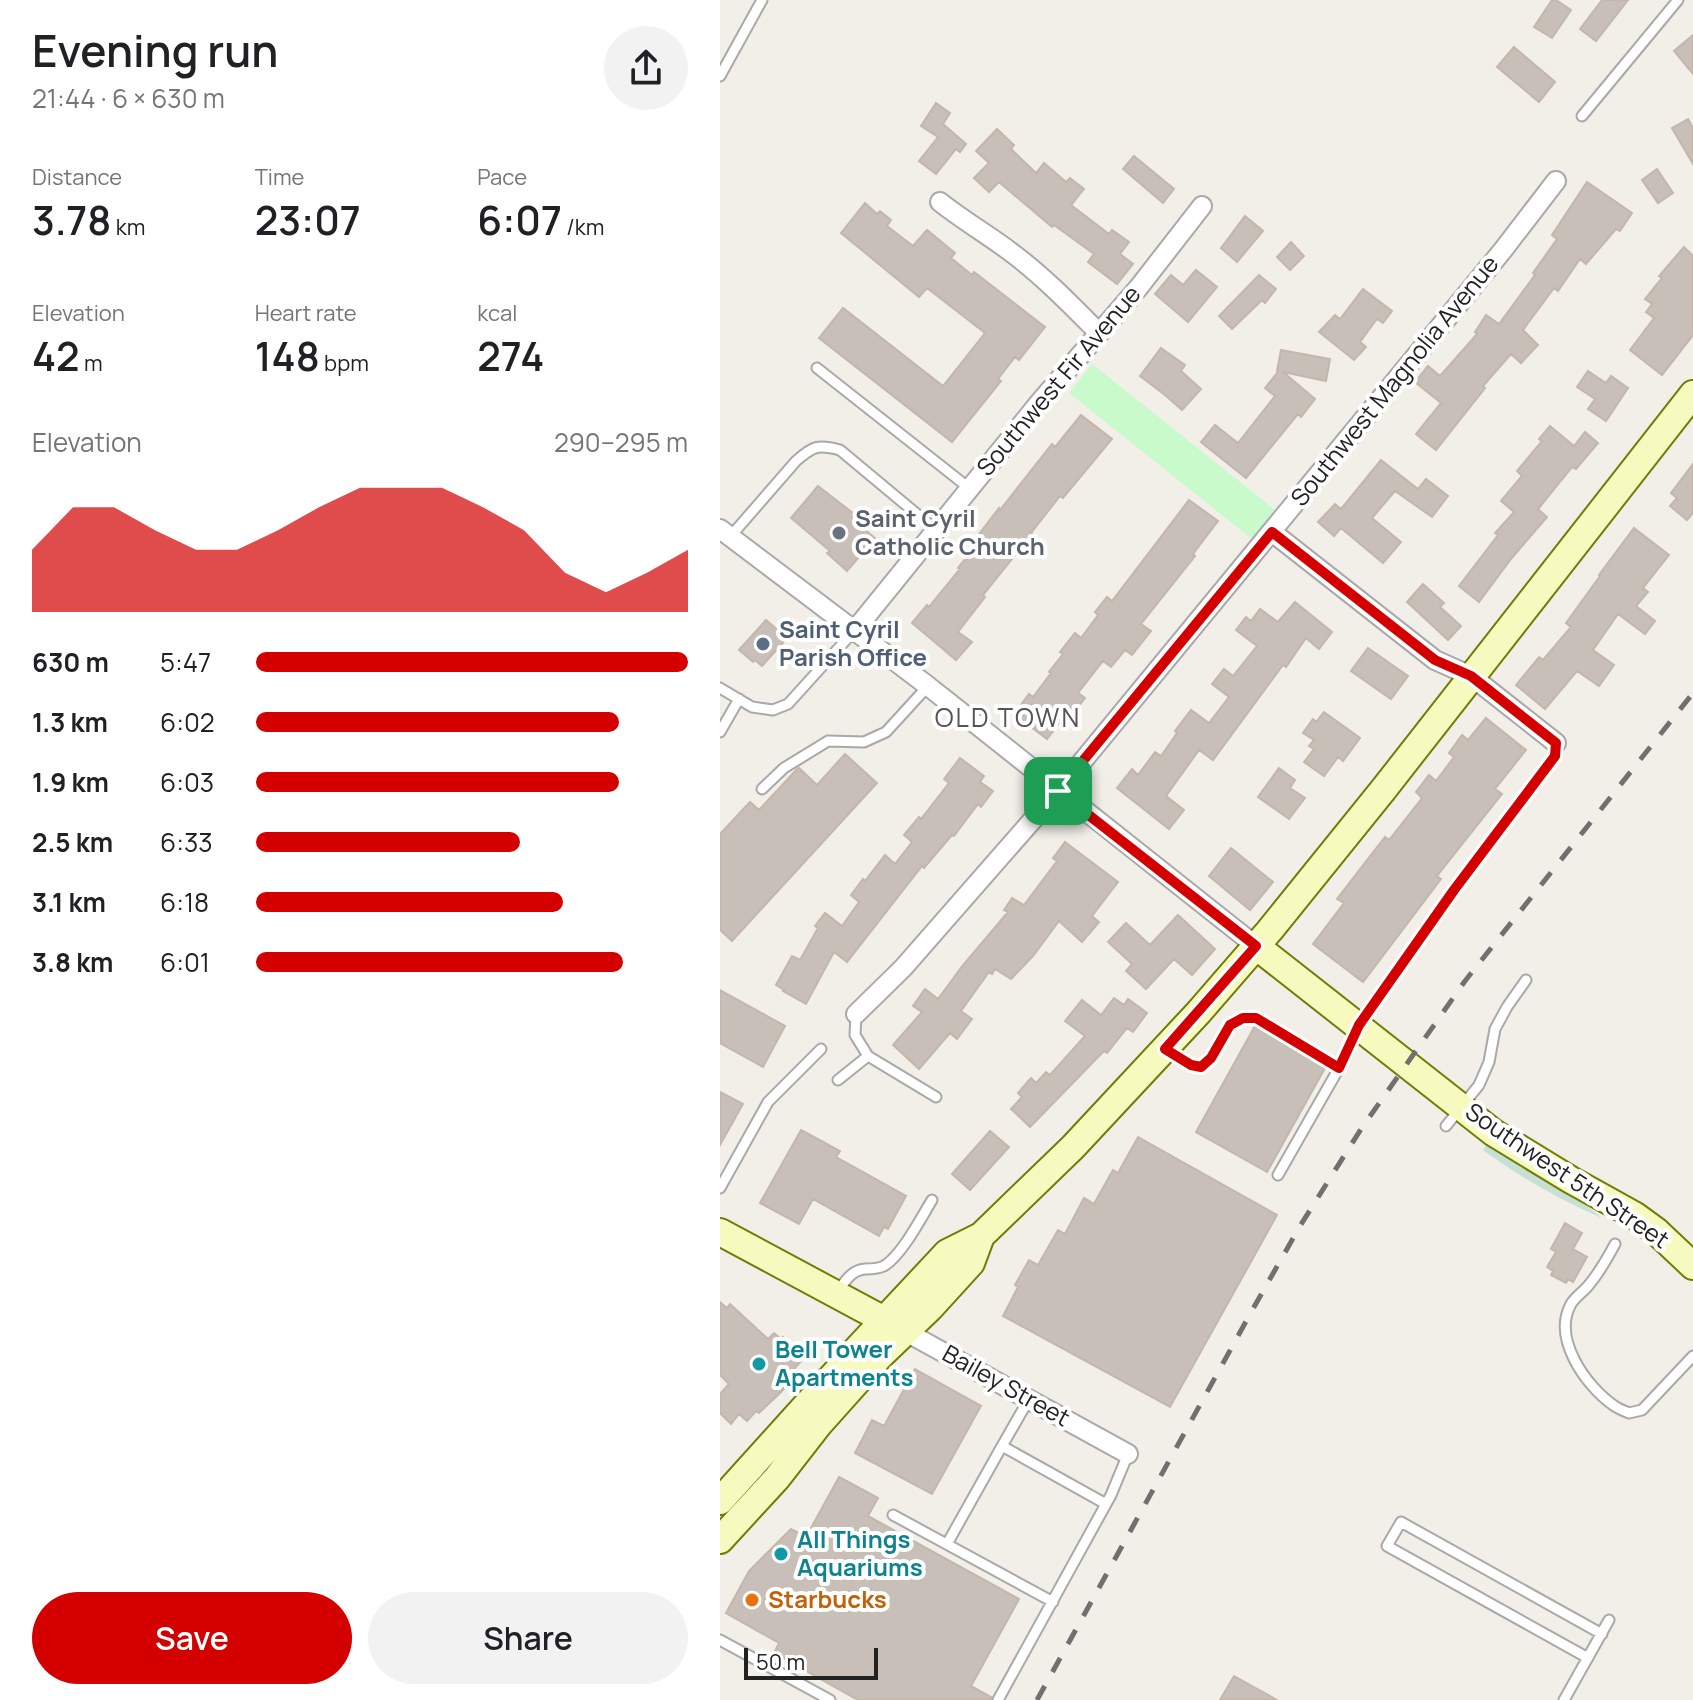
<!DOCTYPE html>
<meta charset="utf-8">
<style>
:root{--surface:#fff;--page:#f2f2f2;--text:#202124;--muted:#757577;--accent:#d40000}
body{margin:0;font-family:Manrope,sans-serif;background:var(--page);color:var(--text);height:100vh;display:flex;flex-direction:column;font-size:30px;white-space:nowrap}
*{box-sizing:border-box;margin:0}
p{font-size:26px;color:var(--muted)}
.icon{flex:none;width:44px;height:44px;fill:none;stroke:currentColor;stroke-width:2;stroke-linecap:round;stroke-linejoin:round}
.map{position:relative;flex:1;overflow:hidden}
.side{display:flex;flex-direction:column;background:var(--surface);width:720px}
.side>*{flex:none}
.scale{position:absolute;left:24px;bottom:20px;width:134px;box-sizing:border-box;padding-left:8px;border:4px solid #222;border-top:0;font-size:22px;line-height:28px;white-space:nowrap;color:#222;-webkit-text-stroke:6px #fff;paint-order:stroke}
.pin{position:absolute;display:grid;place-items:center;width:68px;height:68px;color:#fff;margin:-34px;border-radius:16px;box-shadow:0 4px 12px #0006}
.round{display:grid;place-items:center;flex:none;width:84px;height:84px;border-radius:42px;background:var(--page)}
.head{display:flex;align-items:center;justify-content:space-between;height:136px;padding:0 32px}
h1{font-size:44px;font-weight:600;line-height:60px}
.metrics{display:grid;grid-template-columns:repeat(3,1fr);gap:12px;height:136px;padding:8px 32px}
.metrics div{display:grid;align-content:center}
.metrics b{font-size:40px;font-weight:600}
.metrics small{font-size:22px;font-weight:400}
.metrics p{font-size:22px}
.chart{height:224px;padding:16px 32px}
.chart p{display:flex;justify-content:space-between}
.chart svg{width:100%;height:144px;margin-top:8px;fill:var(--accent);opacity:.7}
.action{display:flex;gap:16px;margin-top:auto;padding:16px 32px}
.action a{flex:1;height:92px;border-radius:48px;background:var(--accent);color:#fff;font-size:32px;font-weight:600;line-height:92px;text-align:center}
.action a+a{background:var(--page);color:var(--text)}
ul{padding:0 32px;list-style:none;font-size:26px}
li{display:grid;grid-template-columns:128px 96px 1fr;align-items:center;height:60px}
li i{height:20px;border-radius:10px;background:var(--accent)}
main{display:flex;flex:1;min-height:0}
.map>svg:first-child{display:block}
.wetland{fill:#c6e0d4}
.park{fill:#c8facc}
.building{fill:#c7bfb8;stroke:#c4b6ab;stroke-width:2}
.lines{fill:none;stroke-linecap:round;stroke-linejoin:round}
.lane-casing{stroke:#a9a9a9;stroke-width:13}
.street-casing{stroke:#a9a9a9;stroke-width:22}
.secondary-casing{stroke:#707d05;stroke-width:30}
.lane{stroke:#fff;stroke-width:9}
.street{stroke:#fff;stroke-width:18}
.secondary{stroke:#f7fabf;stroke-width:26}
.rail{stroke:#707070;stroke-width:5;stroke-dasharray:16 16;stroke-linecap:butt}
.route-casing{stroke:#fff;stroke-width:16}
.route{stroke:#d40000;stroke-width:10}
.worship-dot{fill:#6b7280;stroke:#fff;stroke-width:3}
.service-dot{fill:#5c6f8a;stroke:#fff;stroke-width:3}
.culture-dot{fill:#0f9aa8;stroke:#fff;stroke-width:3}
.food-dot{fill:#e8710a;stroke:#fff;stroke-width:3}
.labels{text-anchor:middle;stroke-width:8;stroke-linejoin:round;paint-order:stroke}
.street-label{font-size:24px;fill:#222;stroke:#fff}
.worship-label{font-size:24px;font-weight:bold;fill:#5b616d;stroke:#fff;text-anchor:start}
.service-label{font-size:24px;font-weight:bold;fill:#4e5e75;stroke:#fff;text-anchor:start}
.culture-label{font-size:24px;font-weight:bold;fill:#0d838f;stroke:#fff;text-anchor:start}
.food-label{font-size:24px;font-weight:bold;fill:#c56008;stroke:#fff;text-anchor:start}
.neighbourhood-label{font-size:26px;letter-spacing:2px;fill:#555;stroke:#fff}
</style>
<main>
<section class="side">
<div class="head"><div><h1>Evening run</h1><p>21:44 · 6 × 630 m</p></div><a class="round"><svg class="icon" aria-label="share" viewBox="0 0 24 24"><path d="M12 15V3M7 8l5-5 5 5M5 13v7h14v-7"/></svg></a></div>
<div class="metrics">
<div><p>Distance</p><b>3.78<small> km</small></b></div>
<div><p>Time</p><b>23:07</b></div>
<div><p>Pace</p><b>6:07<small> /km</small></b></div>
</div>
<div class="metrics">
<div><p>Elevation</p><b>42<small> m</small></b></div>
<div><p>Heart rate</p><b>148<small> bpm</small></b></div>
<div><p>kcal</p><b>274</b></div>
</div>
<div class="chart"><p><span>Elevation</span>290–295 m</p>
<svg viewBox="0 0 160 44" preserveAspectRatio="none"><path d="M0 44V25L10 12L20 12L30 19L40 25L50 25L60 19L70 12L80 6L90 6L100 6L110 12L120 19L130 32L140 38L150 32L160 25V44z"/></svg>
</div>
<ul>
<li><b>630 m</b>5:47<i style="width:100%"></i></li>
<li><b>1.3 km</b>6:02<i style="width:84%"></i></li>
<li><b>1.9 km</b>6:03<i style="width:84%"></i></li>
<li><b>2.5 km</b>6:33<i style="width:61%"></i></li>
<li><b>3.1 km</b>6:18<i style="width:71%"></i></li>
<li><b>3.8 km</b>6:01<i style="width:85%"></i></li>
</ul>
<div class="action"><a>Save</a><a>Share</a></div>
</section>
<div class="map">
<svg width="973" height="1700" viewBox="0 0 973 1700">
<rect width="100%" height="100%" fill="#f2efe9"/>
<path class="wetland" d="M767,1144C805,1170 847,1189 882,1218C840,1200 800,1177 763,1150Z"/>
<path class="park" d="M372,364L555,510L532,539L349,393Z"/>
<path class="building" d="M832,0H836L851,10L832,38L814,27Z
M882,0H908L876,41L860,29Z
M973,35V74L954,51Z
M794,47L835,82L819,102L777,67Z
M216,103L230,113L223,124L246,144L240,152L236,149L216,174L199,161L218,137L201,126Z
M968,119L973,128V164L952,128Z
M277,129L294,145L291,149L316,173L324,163L346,182L350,178L364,189L351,205L389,234L392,230L409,242L400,254L413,264L397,284L368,262L374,254L334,225L332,227L279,182L269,192L254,178L269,163L256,151Z
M414,156L454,189L443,203L403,169Z
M937,169L953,193L938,203L922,180Z
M867,182L912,213L900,231L896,229L866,264L860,259L838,291L834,288L803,330L818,345L801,363L791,354L763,386L765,388L716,450L696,434L721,403L695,382L708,366L720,376L757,334L755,332L766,315L779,324L815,275L813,273L837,239L832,235Z
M145,203L157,214L160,211L171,220L167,226L193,246L207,230L235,253L231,258L252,275L254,272L325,327L299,360L295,357L278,379L281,381L232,442L99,338L123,308L223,386L265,333L207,288L199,297L121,233Z
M525,216L543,231L517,262L501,248Z
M571,242L584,256L570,270L557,257Z
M964,247L973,256V335L942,375L910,350L934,318L926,312L932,304L925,299L942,278L939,276Z
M476,270L497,287L468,322L435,294L451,275L463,285Z
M539,275L556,289L545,303L542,300L512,329L499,316Z
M643,289L672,311L663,323L657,319L640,342L646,347L634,360L599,332L615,315L620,319Z
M441,348L465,365L461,371L481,389L462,410L445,395L420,376Z
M561,350L610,359L606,381L563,372L595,399L581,417L578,414L526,478L481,442L495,425L518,443L555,396L545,388L558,372L557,371Z
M868,371L886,383L891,376L908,388L886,421L868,409L875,399L857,387Z
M361,415L392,439L343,498L340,496L311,533L313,535L301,550L300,549L263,595L265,597L238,632L252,642L236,660L192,623L207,605L209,607L240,569L238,568L263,537L259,534L279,508L280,510L332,444L335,447Z
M830,426L854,446L865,432L878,443L856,469L852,467L818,509L827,517L791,559L759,602L739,586L778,535L775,533L794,512L781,501L802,476L797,471L822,441L819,439Z
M661,460L698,489L706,479L728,496L712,517L675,491L652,518L681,542L663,563L621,528L614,536L598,522L615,504L621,509Z
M973,464V513L967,520L950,506L957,498L951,493Z
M98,486L147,524L143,528L155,538L127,571L107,553L110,551L71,518Z
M469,500L498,521L473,554L475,556L421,624L431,631L412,655L405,650L391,667L383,661L358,693L365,698L354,712L350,709L327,739L294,714L309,694L313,697L331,673L329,672L343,654L340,652L355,633L361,638L378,615L375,612L387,597L392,601Z
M914,528L949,555L923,588L928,592L916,606L935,621L925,634L898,614L873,650L894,665L879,686L857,671L825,709L796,685L819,657L823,660L851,627L846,623L880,576L879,575Z
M703,584L724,603L720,607L741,626L728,640L687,602Z
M575,602L612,632L599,649L586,638L566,667L563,665L493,760L479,750L446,796L464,810L449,829L397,788L412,769L418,775L435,752L441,756L457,733L455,731L471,710L489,723L509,697L492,684L504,669L513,676L537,646L516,630L526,617L531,621L540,609L558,622Z
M46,620L67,638L42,666L35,660L33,662L19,650Z
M648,648L688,676L671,699L631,671Z
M604,712L640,738L623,761L618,757L604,776L584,762L594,749L589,746L594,740L583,733L593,719L596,722Z
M766,718L806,750L775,789L782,794L717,876L721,879L643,982L593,944L624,903L617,899L665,837L669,840L702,798L696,792L709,775L716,781L734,757L729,753L742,735L748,740Z
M125,754L157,783L12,941L0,930V834L30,802L39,810L77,769L79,768L97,785Z
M240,758L264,776L260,782L273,791L261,807L258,804L234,836L232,835L204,868L202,866L127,962L114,952L86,1004L63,991L64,990L56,985L72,956L80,960L98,928L95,926L105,913L122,926L139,902L131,895L143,879L145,881L165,855L175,864L192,842L184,835L199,817L201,819L229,783L224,779Z
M559,768L575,780L570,788L585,798L569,819L538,797Z
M345,842L398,882L372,916L379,922L362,942L339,921L313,956L291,979L275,969L272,974L269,972L241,1011L252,1019L237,1039L230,1033L199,1069L173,1045L202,1012L193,1006L205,989L218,999L243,965L288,912L284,910L292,898L304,905L337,861L333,858Z
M511,848L553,882L530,910L489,876Z
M458,915L495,949L472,975L454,959L426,989L406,971L412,964L388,942L406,923L430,945Z
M0,990L65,1026L43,1067L0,1043Z
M394,998L404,1005L408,999L427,1013L413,1032L407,1028L387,1053L385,1051L382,1053L310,1127L291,1109L302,1097L298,1093L311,1078L316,1083L326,1072L330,1075L365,1036L345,1021L362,1000L381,1015Z
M535,1026L605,1068L547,1172L476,1132Z
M0,1092L23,1104L0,1145Z
M81,1130L120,1151L116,1157L186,1196L168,1229L164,1227L159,1236L93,1199L79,1224L40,1203Z
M270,1131L289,1147L250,1190L232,1174Z
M418,1137L557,1215L450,1407L283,1316L298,1287L295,1285L309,1260L318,1265L338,1230L345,1234L364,1198L374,1204L393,1170L398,1173Z
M845,1223L862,1233L853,1249L867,1257L853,1282L848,1279L846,1283L831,1275L833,1271L827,1267L836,1252L831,1249Z
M0,1302L7,1308L10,1304L48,1339L54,1333L61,1339L63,1337L75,1348L73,1350L83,1359L74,1369L78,1372L61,1392L39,1413L36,1411L27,1421L19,1414L11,1424L0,1413V1394L9,1384L0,1375Z
M195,1369L261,1406L212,1494L135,1453L152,1420L164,1426Z
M119,1477L158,1498L148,1516L299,1599L251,1686L271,1697V1700H138L54,1653L59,1643L6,1613L29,1571L71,1529L86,1537Z
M514,1676L557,1700H500Z"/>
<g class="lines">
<defs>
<path id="lane" d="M0,76L42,0
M862,116L958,0
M97,368L249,488
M10,537L76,461C93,446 98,444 120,450L216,530
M0,688L32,707L53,710L68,704L135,630
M0,732L19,699
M42,789L64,768L108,741L144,742L166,732L208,686
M136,1014L135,1035L148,1056
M447,1051L471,1065L481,1067L491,1058L510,1025L523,1018H536L619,1068
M118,1080L148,1056L216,1097
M726,1126L759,1085L769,1062L775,1029L787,1007L806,980
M558,1175L627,1054L639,1025L734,890L835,756L836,743
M0,1188L48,1102L101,1049
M895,1244C887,1259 879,1273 868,1286C863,1292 855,1297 851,1304C832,1338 865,1385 893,1405C897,1408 904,1411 909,1413L922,1410L973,1356
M117,1292C125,1282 131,1270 145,1269C151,1269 158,1269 164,1266C182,1255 201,1218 212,1200
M309,1399L282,1446L386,1504
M173,1515L333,1602
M227,1544L282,1446
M0,1640L110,1700
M868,1658L667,1546L681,1522L882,1634
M278,1700L391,1495L408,1454
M844,1700L889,1620"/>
<path id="street" d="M220,202C245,222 272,237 296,256C326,279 352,306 378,332
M0,529L208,686L536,946
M552,532L715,660L751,676L836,743
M135,630L319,403L419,287L482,206
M136,1014L183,968L338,791L783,250L836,181
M179,1328L408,1454"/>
<path id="secondary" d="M536,946L774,1133L851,1180L914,1215L936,1231L973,1266
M0,1232L164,1320
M0,1501L139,1347L227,1253L261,1236L353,1147L478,1013L550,930L663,790L973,394
M0,1540L57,1478L99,1424L158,1358L210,1308L251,1263L261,1236"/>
</defs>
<use href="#lane" class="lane-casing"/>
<use href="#street" class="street-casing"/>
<use href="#secondary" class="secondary-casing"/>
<use href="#lane" class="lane"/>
<use href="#street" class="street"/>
<use href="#secondary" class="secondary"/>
<path class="rail" d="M317,1700L534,1307L580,1226L641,1129L745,981L973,693"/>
</g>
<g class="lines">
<defs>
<path id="route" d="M552,532L715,660L751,676L836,743L835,756L734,890L639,1025L619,1068L536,1018H523L510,1025L491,1058L481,1067L471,1065L445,1049L536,946L338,791Z"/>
</defs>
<use href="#route" class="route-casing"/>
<use href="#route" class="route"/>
</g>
<circle class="worship-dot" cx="119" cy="533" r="8"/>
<circle class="service-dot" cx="43" cy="644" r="8"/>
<g class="culture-dot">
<circle cx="39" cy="1364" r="8"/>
<circle cx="61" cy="1554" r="8"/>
</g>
<circle class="food-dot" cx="32" cy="1600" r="8"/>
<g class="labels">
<g class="street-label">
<text transform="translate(339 381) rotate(-50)" y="8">Southwest Fir Avenue</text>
<text transform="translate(675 381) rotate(-51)" y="8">Southwest Magnolia Avenue</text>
<text transform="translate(847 1176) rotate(34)" y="8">Southwest 5th Street</text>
<text transform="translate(286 1386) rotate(29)" y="8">Bailey Street</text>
</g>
<g class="worship-label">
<text x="135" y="527">Saint Cyril<tspan x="135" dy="28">Catholic Church</tspan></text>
</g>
<g class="service-label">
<text x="59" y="638">Saint Cyril<tspan x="59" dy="28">Parish Office</tspan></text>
</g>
<g class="culture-label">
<text x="55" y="1358">Bell Tower<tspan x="55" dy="28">Apartments</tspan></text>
<text x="77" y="1548">All Things<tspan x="77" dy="28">Aquariums</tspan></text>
</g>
<g class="food-label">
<text x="48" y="1608">Starbucks</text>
</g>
<g class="neighbourhood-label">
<text x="288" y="727">OLD TOWN</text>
</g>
</g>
</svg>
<div class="scale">50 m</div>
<div class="pin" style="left:338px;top:791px;background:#1e9e55"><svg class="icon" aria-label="arrive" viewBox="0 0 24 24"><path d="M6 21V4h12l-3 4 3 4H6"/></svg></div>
</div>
</main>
